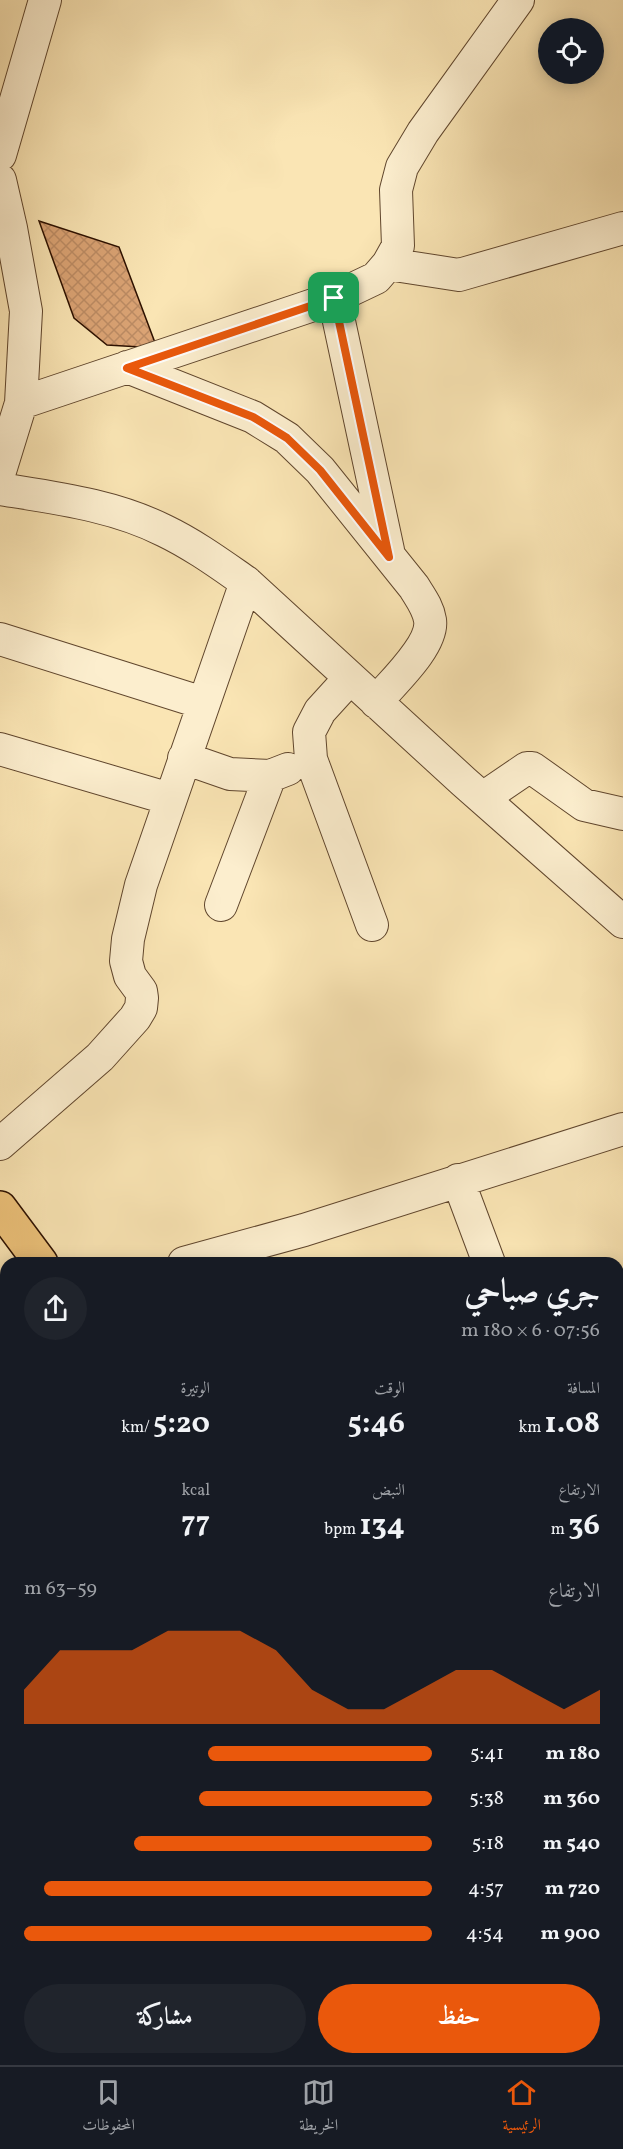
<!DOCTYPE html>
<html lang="ar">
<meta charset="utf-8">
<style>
:root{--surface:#171b24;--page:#20242c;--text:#f1f3f6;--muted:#9ea1a6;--line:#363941;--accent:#ea580c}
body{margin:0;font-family:Vollkorn,Amiri,serif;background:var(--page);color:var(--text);direction:rtl;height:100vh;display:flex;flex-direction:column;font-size:22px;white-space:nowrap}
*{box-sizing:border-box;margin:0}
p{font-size:20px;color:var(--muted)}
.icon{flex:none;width:33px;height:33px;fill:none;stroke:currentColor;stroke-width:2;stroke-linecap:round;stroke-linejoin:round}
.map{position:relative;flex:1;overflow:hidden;direction:ltr}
.panel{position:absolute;left:0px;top:1257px;width:624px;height:808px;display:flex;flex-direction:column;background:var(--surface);border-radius:18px 18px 0 0;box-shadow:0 3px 15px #0003;direction:rtl}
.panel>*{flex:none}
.fabs{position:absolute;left:538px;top:18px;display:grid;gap:12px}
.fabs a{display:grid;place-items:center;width:66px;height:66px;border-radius:50%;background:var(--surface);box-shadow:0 3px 15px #0003;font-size:30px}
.pin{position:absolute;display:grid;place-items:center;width:51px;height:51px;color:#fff;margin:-26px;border-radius:12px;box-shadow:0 3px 9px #0006}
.round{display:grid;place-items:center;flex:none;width:63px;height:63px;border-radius:32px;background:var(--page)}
.head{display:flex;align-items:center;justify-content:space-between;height:102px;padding:0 24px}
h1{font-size:33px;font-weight:700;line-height:45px}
.figures{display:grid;grid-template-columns:repeat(3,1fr);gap:9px;height:102px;padding:6px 24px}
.figures div{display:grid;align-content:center}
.figures b{font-size:30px;font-weight:700}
.figures small{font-size:16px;font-weight:400}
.figures p{font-size:16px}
.chart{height:168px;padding:12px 24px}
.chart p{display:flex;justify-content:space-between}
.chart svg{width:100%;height:108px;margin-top:6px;fill:var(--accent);opacity:.7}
.cta{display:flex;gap:12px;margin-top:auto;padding:12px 24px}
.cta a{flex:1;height:69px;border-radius:36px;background:var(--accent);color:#fff;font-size:24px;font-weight:700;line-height:69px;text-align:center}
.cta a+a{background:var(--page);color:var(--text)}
ul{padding:0 24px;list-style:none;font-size:20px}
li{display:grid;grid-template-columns:96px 72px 1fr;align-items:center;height:45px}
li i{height:15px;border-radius:8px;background:var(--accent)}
.tabs{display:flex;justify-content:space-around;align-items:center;height:84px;border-top:2px solid var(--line);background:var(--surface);font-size:16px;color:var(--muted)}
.tabs a{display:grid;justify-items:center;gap:3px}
.tabs .selected{color:var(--accent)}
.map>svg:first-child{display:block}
.building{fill:url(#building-cross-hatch);stroke:#2d1100;stroke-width:1.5}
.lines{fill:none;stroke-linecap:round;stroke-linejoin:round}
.minor-casing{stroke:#60462d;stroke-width:34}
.major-casing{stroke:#2d1100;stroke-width:36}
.minor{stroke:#fceece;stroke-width:32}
.major{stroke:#edc27a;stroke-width:33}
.route-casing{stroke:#fff;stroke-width:12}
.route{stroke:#ea580c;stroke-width:8}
</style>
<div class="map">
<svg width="623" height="2065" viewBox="0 0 623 2065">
<defs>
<pattern id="building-cross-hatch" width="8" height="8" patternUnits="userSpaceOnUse" patternTransform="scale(1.5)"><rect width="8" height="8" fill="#daa374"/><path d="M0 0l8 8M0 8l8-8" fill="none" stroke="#bb8b63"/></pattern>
</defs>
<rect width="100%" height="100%" fill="#fae5b4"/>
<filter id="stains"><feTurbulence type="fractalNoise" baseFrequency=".00333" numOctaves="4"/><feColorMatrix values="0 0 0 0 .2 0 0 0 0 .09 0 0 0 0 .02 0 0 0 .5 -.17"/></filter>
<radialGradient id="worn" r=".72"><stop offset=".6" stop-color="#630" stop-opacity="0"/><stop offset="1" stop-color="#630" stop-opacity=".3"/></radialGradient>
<path class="building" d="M39,221L119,247L157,348L107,345L74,318Z"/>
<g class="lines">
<defs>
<path id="minor" d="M0,155L45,0
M0,180L11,228L26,311L21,403L0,471
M388,264L459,275L623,228
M334,298L388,550
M127,367L253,417L287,438L320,470L414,587C420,597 428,607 430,620C434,645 392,683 376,702
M21,403L334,298L376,278L388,264L398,246L396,190L402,167L423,132L518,0
M0,489C55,498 114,505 165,531C194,545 220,564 246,582L464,782L623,922
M0,639L203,703
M350,678L320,711L309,732L311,759L372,925
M0,749L170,799
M184,758L230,774L270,776L288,769
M483,798L527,768H532L584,805L623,814
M221,905L270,776
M0,1144L100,1057L135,1018L141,1008L142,998L141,991L130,976L126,961L128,939L141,885L246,582
M458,1180L489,1263
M184,1263L304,1230L623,1129
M0,1317L6,1315
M618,1414L623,1410
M618,1506L623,1510
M0,1715L6,1710
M0,1746L6,1753
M618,1844L623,1849
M0,1921L6,1928
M122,2060L127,2065
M324,2060L329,2065
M206,2065L214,2060"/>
<path id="major" d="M0,1208L41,1263
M618,2054L623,2061"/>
</defs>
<use href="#minor" class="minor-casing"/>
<use href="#major" class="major-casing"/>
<use href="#minor" class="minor"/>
<use href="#major" class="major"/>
</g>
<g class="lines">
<defs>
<path id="route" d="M334,298L389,557L320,470L287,438L253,417L127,368Z"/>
</defs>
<use href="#route" class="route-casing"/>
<use href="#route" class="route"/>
</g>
<rect width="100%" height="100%" filter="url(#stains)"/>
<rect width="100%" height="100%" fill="url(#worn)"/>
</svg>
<div class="fabs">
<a><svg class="icon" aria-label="locate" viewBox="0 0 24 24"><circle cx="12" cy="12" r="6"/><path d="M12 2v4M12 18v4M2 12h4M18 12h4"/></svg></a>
</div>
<div class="pin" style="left:334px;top:298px;background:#1e9e55"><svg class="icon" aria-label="arrive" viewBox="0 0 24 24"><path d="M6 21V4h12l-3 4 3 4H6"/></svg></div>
<section class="panel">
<div class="head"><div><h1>جري صباحي</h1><p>07:56 · 6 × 180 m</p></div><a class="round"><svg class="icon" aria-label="share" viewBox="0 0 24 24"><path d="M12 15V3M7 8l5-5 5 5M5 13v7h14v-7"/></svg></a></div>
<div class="figures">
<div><p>المسافة</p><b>1.08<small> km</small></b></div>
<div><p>الوقت</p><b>5:46</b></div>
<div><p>الوتيرة</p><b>5:20<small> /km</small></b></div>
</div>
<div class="figures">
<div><p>الارتفاع</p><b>36<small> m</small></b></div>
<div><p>النبض</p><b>134<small> bpm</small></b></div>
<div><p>kcal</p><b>77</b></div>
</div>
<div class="chart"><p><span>الارتفاع</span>59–63 m</p>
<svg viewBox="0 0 160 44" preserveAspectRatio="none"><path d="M0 44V30L10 14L20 14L30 14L40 6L50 6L60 6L70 14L80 30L90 38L100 38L110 30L120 22L130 22L140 30L150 38L160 30V44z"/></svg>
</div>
<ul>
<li><b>180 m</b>5:41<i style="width:55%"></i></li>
<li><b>360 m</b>5:38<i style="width:57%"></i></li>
<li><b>540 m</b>5:18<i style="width:73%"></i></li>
<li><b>720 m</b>4:57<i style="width:95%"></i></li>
<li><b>900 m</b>4:54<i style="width:100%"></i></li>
</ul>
<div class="cta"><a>حفظ</a><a>مشاركة</a></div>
</section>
</div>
<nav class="tabs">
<a class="selected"><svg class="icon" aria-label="home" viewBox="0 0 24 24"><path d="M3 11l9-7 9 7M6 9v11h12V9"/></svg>الرئيسية</a>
<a><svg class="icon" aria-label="map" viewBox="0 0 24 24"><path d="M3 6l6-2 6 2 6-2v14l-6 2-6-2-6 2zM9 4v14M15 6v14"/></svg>الخريطة</a>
<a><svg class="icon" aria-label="saved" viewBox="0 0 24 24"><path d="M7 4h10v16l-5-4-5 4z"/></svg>المحفوظات</a>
</nav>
